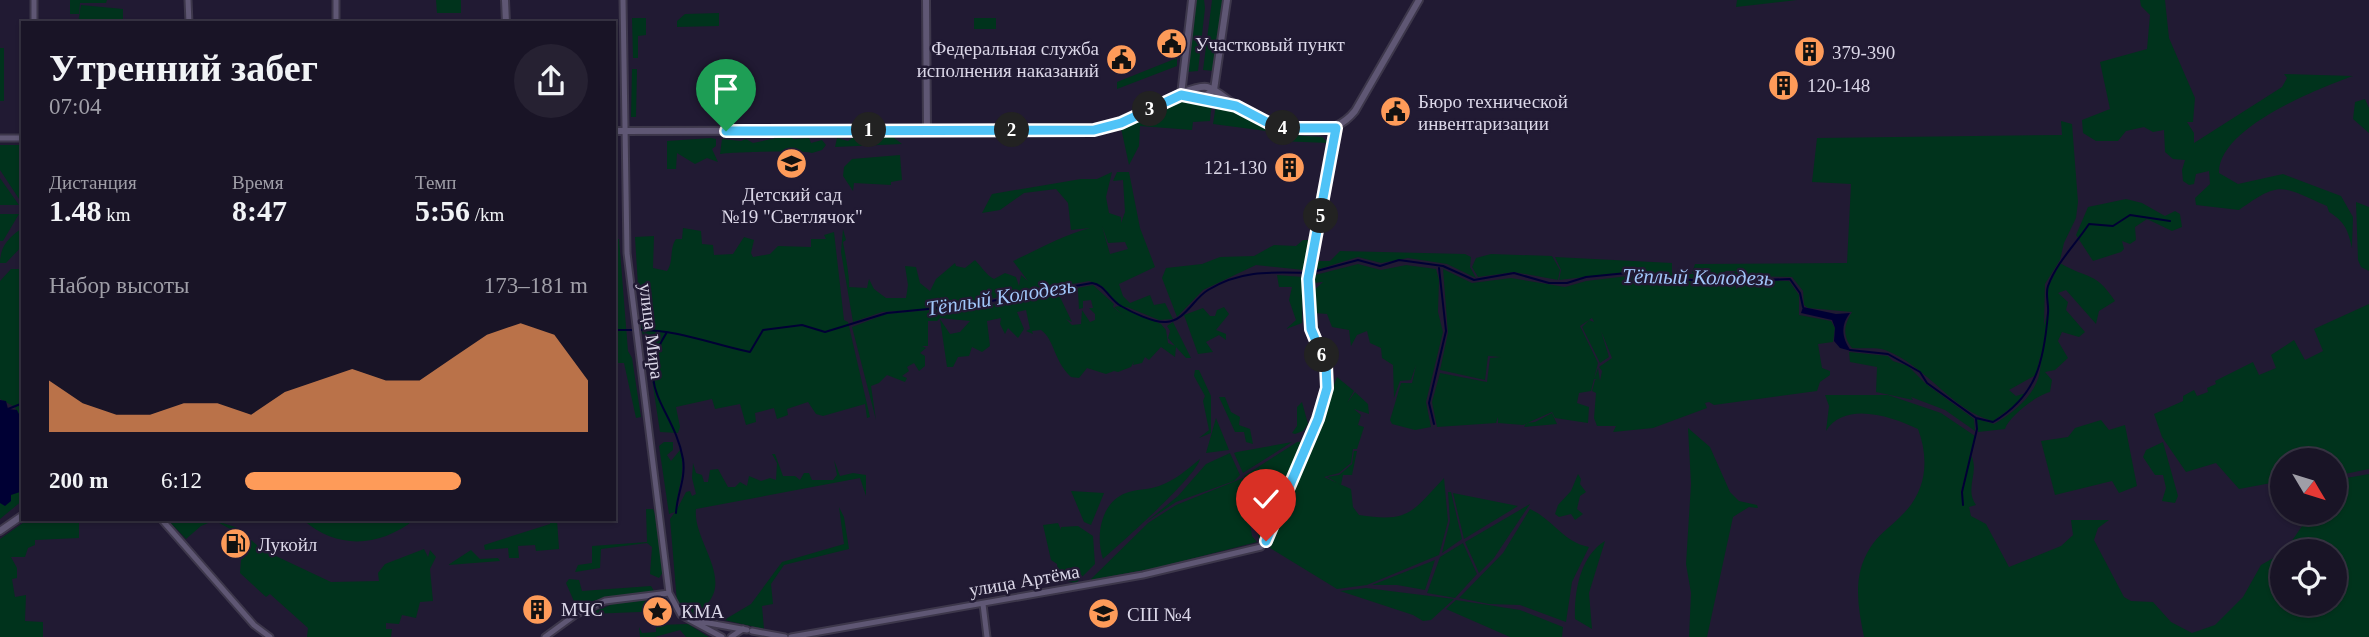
<!DOCTYPE html>
<html lang="ru">
<meta charset="utf-8">
<style>
:root{--surface:#191426;--page:#262132;--text:#f1f3f6;--muted:#9f9ea7;--line:#373343;--accent:#fe9b59}
body{margin:0;font-family:"Times New Roman",serif;background:var(--page);color:var(--text);height:100vh;display:flex;flex-direction:column;font-size:26px;white-space:nowrap}
*{box-sizing:border-box;margin:0}
p{font-size:23px;color:var(--muted)}
.icon{flex:none;width:38px;height:38px;fill:none;stroke:currentColor;stroke-width:2;stroke-linecap:round;stroke-linejoin:round}
.map{position:relative;flex:1;overflow:hidden}
.side{position:absolute;left:21px;top:21px;width:595px;height:500px;display:flex;flex-direction:column;background:var(--surface);border-radius:0px;box-shadow:0 2px 5px #0004,0 0 0 2px var(--line)}
.side>*{flex:none}
.needle{width:46px;rotate:128deg}
.fabs{position:absolute;left:2270px;top:448px;display:grid;gap:14px}
.fabs a{display:grid;place-items:center;width:77px;height:77px;border-radius:50%;background:var(--surface);box-shadow:0 2px 5px #0004,0 0 0 2px var(--line);font-size:35px}
.pin{position:absolute;display:grid;place-items:center;width:60px;height:60px;color:#fff;margin:-72px -30px;border-radius:50% 50% 50% 0;rotate:-45deg;box-shadow:0 0 7px #0007}
.pin .icon{rotate:45deg}
.km{position:absolute;width:35px;height:35px;margin:-18px;border-radius:50%;background:#222;color:#fff;font-size:19px;line-height:35px;text-align:center}
.round{display:grid;place-items:center;flex:none;width:74px;height:74px;border-radius:37px;background:var(--page)}
.head{display:flex;align-items:center;justify-content:space-between;height:119px;padding:0 28px}
h1{font-size:38px;font-weight:700;line-height:52px}
.stats{display:grid;grid-template-columns:repeat(3,1fr);gap:10px;height:119px;padding:7px 28px}
.stats div{display:grid;align-content:center}
.stats b{font-size:30px;font-weight:700}
.stats small{font-size:19px;font-weight:400}
.stats p{font-size:19px}
.chart{height:196px;padding:14px 28px}
.chart p{display:flex;justify-content:space-between}
.chart svg{width:100%;height:126px;margin-top:7px;fill:var(--accent);opacity:.7}
ul{padding:0 28px;list-style:none;font-size:23px}
li{display:grid;grid-template-columns:112px 84px 1fr;align-items:center;height:52px}
li i{height:18px;border-radius:9px;background:var(--accent)}
.map>svg:first-child{display:block}
.green{fill:#00331c;fill-rule:evenodd}
.water{fill:#000034}
.lines{fill:none;stroke-linecap:round;stroke-linejoin:round}
.stream{stroke:#000034;stroke-width:2}
.tertiary-casing{stroke:#3d374b;stroke-width:9}
.secondary-casing{stroke:#3d374b;stroke-width:10}
.tertiary{stroke:#5f5774;stroke-width:5}
.secondary{stroke:#5f5774;stroke-width:6}
.route-casing{stroke:#fff;stroke-width:14}
.route{stroke:#4fc3f7;stroke-width:9}
.labels{text-anchor:middle;stroke-width:5;stroke-linejoin:round;paint-order:stroke}
.poi-label{font-size:19px;fill:#dbd7e8;stroke:#211a33;text-anchor:start}
.street-label{font-size:19px;fill:#dbd7e8;stroke:#211a33}
.water-label{font-size:21px;font-style:italic;fill:#a1c7fa;stroke:#211a33}
</style>
<div class="map">
<svg width="2369" height="637" viewBox="0 0 2369 637">
<rect width="100%" height="100%" fill="#211a33"/>
<path class="green" d="M70,0H107L106,3H80L79,14H70Z
M436,0H461V13H437Z
M1194,0H1204L1205,8L1198,71L1186,72Z
M1212,0H1224L1215,71L1203,70Z
M1737,0H1797L1736,7Z
M2140,0H2165L2169,38L2195,98L2193,122H2187L2194,133V143L2282,87L2287,78L2284,74L2353,76C2317,89 2218,128 2219,173L2238,184L2283,174L2341,196L2353,217L2352,248C2348,230 2345,222 2329,212L2327,206C2281,186 2281,180 2239,210L2196,205L2195,198L2210,184L2209,171L2196,174L2194,184L2189,185L2183,181L2182,170L2185,160L2173,159L2165,152L2164,130L2153,132L2144,127L2126,131L2118,141H2096L2083,133L2082,120L2110,109L2100,62L2147,49L2150,15L2141,6Z
M81,5L123,9V23H78Z
M719,13V26L677,27V21L685,14Z
M632,18H646V35L638,36V58H633Z
M974,18H996V29H974Z
M0,48H4V101H0Z
M1177,58V66L1117,89V82Z
M632,69H637L636,117H631Z
M2365,99L2369,108V133L2353,119L2355,102Z
M1178,102H1212L1210,121L1193,122L1192,130L1140,126L1139,146L1129,165L1121,128Z
M1216,104L1284,134L1322,137L1329,143L1278,141L1272,139L1273,132L1213,124Z
M2061,121L2072,124L2078,202L2076,218L2064,243L2060,260L2045,284L2044,326L2048,310L2046,291L2060,263C2089,280 2095,271 2115,301L2099,311L2096,324L2066,290L2058,293L2068,302L2066,310L2085,332L2079,337L2062,332L2058,341L2068,358L2055,370L2045,372L2052,380L2050,392C2037,395 2009,416 2005,429L1978,432L1977,419L1994,424C2017,411 2045,387 2040,357L2036,375L2009,390L2016,396L2026,393L2019,402L1993,421C1951,410 1926,365 1885,350C1876,347 1862,349 1852,348C1842,335 1844,325 1852,312L1808,308L1804,305L1803,291L1792,277L1742,276L1711,280L1627,272L1559,280L1561,270L1555,257L1672,263V273L1711,275L1718,279L1737,271H1726L1717,277L1711,274L1692,273L1695,264L1847,263L1851,184L1812,182L1817,138L2062,135Z
M786,136L794,139L809,138L811,143L822,140L826,145L822,150L812,153C806,150 729,152 720,154L722,139L741,141L746,139L753,143Z
M893,137L902,144L835,147L837,138L848,141L852,138Z
M711,138L716,139V146L712,149L718,162L707,158L695,164L677,153L676,169H667V141Z
M0,145H20L22,151L23,205L0,170Z
M900,155L902,180L891,182V185L854,183L853,191L843,176L844,167L852,159Z
M1112,172L1106,197L1109,213L1121,217V223L1125,212L1123,180L1113,181L1117,172H1129L1140,228L1155,267L1119,284L1123,296L1130,303L1150,295L1154,305L1165,303L1173,319L1159,320L1127,307L1123,308L1161,324L1166,330L1168,343L1175,346L1168,338L1170,331L1167,326L1173,322L1191,358H1186L1176,347L1175,357L1161,347L1149,360L1145,357L1142,363L1133,365L1134,361L1131,367L1118,372L1114,371L1106,374L1087,368L1079,378L1071,377C1053,360 1055,340 1041,330L1032,331L1033,334L1026,331L1030,329L1026,310L1017,312L1024,329L1018,338L1008,328L1005,334L1000,324L1001,318L987,321L990,346L982,352L972,347L969,356L958,357L953,367H947L940,319L950,334L960,332L970,321L940,318L937,321H928V346H922L926,348L920,353L925,356V366L919,371L914,363L907,367L909,371L902,376L907,378L905,382L887,375L879,383L871,386L876,420L852,327L886,314L996,304L1093,285L1114,304L1113,307L1124,316L1114,307L1120,306L1102,286L1089,281L938,308L882,312L853,322L841,252L843,229L846,240L843,242C845,253 850,278 849,287L867,288L869,279L874,289L886,298H906L908,285L905,266L916,267L920,283L930,291L936,279L955,263L956,266L965,268L975,260C981,266 986,275 994,279L1005,273L1016,277L1019,286L1021,275L1028,281L1013,261C1039,249 1063,235 1090,228L1071,230L1068,203L1056,189L1024,193L1000,210L982,213L992,194L1081,179H1097ZM1102,226L1108,243L1125,242L1128,249L1110,254ZM1078,290L1079,309L1083,308V301L1091,300L1093,308H1089L1095,314V320L1090,322L1082,310L1081,324L1072,325L1066,319L1072,322L1060,297Z
M0,178L19,205H0Z
M2126,199L2142,203L2165,216L2175,211L2180,214L2182,227L2172,231L2147,219L2135,227L2136,240L2130,244L2122,241L2124,249L2121,252L2093,261L2076,235L2088,207Z
M2356,202L2369,207V271L2361,267L2358,260Z
M0,214H19L3,241H0Z
M683,228L701,231L702,244L713,245L714,255L733,254L744,237L754,240L751,253L753,257L770,254L778,246L811,247V239H826L824,235L834,232L844,320L848,322L870,417L867,418L865,404L823,416L816,414L808,402L787,409L788,415L777,419L774,408L755,413L756,422L746,425L740,404L715,409L712,399L676,407L680,427L678,433L660,432L647,346L641,329L644,298L638,286L635,237L654,236L653,268L667,271C674,261 669,249 676,239H682Z
M21,229L23,245L6,263H0C0,247 8,238 21,229Z
M614,239H619L628,351L632,358L641,417L636,418L624,363H614Z
M1303,240H1309L1304,270L1256,265L1203,290L1177,317L1162,278L1166,268L1202,264L1220,257L1254,256L1274,245L1296,246Z
M1340,251L1465,254L1471,257L1470,267L1476,278L1447,264L1408,258L1381,263L1358,257L1316,270L1318,261H1330Z
M1491,254L1552,256L1560,270L1558,280L1514,272L1478,277L1472,267L1476,258Z
M1358,264L1381,270L1406,265L1436,269L1439,280L1438,312L1443,332L1426,402L1431,427L1415,430L1392,424L1390,420L1401,383H1412L1416,365L1411,380L1400,381L1394,398L1393,365L1382,358L1381,348L1370,343L1367,331L1357,335L1351,346L1349,330L1332,327L1327,314L1315,313L1313,318L1312,292L1323,282L1313,283L1315,275Z
M11,269H20L23,272L20,418L15,407L0,399V281Z
M1443,269L1472,283L1511,278L1565,287L1586,281L1628,276L1709,283L1735,281L1736,289L1739,287L1740,280L1789,281L1799,295V315L1831,321L1835,328L1833,342L1818,344L1822,368L1830,371V375L1820,382L1817,391L1714,405L1709,402L1705,403L1707,408L1653,428L1613,432L1616,426H1597L1594,418L1596,393L1592,391L1595,380H1598L1594,379L1598,368L1600,381L1602,371L1599,367L1612,358L1601,331L1609,357L1600,363L1582,327L1589,320L1594,322L1592,318L1580,326L1598,363L1591,391L1579,393L1577,403L1589,407L1588,423L1555,418L1552,412L1523,425L1498,423V417L1496,423L1437,427L1432,402L1440,373L1487,382L1490,358L1501,357L1488,356L1485,380L1440,370L1448,333Z
M1277,275L1303,277L1302,323L1286,329L1296,320L1289,300L1292,287H1279Z
M2369,304V469L2335,476L2334,460H2282V481L2239,489L2216,463L2186,472L2162,437L2154,414L2183,401V396L2194,390L2197,396L2208,392L2207,388L2216,384L2215,381L2253,362L2259,375L2276,368L2271,355L2294,340L2305,360L2323,351L2314,329Z
M1224,307L1229,314L1216,330L1226,334V340L1219,335L1206,342L1213,352L1198,354L1184,315L1203,308L1210,316H1215L1217,310Z
M1849,352L1888,356L1893,361L1908,366L1926,384L1974,419L1975,431L1945,410L1911,397L1913,400L1876,392L1877,367L1850,362Z
M1195,370H1199L1211,396V433L1199,438L1209,430L1203,401L1205,396L1194,376Z
M1337,377L1354,391L1347,403L1355,392L1368,404L1369,414L1354,409L1361,415L1358,425L1364,427L1357,449H1353L1351,463L1339,473L1324,477L1351,489L1353,507L1359,515C1409,523 1412,512 1444,478L1448,521L1439,555L1367,585L1337,589L1270,548Z
M1825,395H1888L1941,413L1975,436L1961,491L1962,495L1971,455C1980,473 1964,488 1976,505L1969,507L1971,516L1986,524L2009,567L2061,546L2073,535L2071,520H2109L2098,528L2094,540L2124,597L2131,601L2153,602L2171,622L2192,633L2215,625L2243,597L2261,565L2282,553V604H2334V551H2285L2311,513H2334L2335,480L2369,474V637H1864C1858,607 1852,576 1870,548C1877,536 1890,527 1900,517C1926,493 1930,461 1918,429C1893,417 1845,400 1826,431L1829,406Z
M1219,397H1225L1231,412L1240,417L1239,425L1250,429L1253,444L1246,442L1244,432H1235Z
M1302,402L1308,424L1303,431L1295,434L1292,433L1297,426V407Z
M1552,413L1557,424L1524,427L1526,423L1535,422Z
M1216,418L1229,450L1206,453Z
M2101,420L2109,430L2125,425L2137,486L2119,493L2112,481L2055,495L2041,441L2068,437L2075,428Z
M1688,428L1710,447L1730,492L1739,501L1757,505L1758,508L1749,507L1733,517L1707,637H1689L1691,593L1686,564L1691,484Z
M1304,441L1260,542L1244,476L1297,442Z
M664,442H673V450L667,455L671,461L680,450C687,474 676,490 676,511L686,492L690,491L692,496L696,494L692,478L693,463L696,473L702,475L704,482H708L710,470L718,469L728,487H735L740,482L747,486L749,476L761,481L770,478L776,480L777,463L772,454H775L783,476H795L800,480L804,473H809L812,480H833L837,475L834,460L840,476L853,473L866,475V496L860,478L696,509C692,543 743,587 694,614L684,610L677,602L670,519L675,512L669,514L659,446Z
M1292,442L1243,473L1234,453L1237,452Z
M2163,442L2178,496L2175,503L2162,501L2166,488L2163,475H2155L2143,457L2146,450Z
M1354,451H1357L1352,475H1343L1341,485L1327,477L1339,475L1352,464Z
M1230,453L1240,475L1234,481L1176,502L1146,522L1178,496L1206,464Z
M1200,459C1196,477 1121,543 1103,559C1095,536 1101,502 1126,493C1136,489 1148,490 1159,486C1174,481 1188,469 1200,459Z
M1578,474L1581,479L1580,484L1586,492L1580,496L1577,509L1583,514L1575,520L1571,514L1559,517L1555,514L1558,505L1571,491Z
M1243,478L1252,536L1257,542L1155,568L1090,580L1148,523L1176,505Z
M17,491L23,492V500L0,519V503L5,505L11,501V495Z
M1071,491L1104,493L1091,525L1084,522Z
M1448,492H1451L1462,539L1442,553L1450,521Z
M1453,493L1518,506L1464,539Z
M1530,504L1494,558L1479,573L1465,542Z
M839,507L844,517L849,549L784,565L771,584L773,604L762,606L764,629L724,620L751,604L782,562L844,544Z
M646,509H653L655,514L663,572L659,578L650,574L652,547L647,543L601,549L600,568L575,572L578,565L592,563V546L647,542Z
M1530,509C1554,520 1563,542 1589,547L1572,582L1566,622L1520,605L1489,604L1459,598L1503,553Z
M27,520L84,522L79,523V538L35,540V545L28,548L25,557H11L17,568V578L12,579L15,597L26,595L25,621L43,622V637H0V539Z
M168,520H212L213,521L201,526L186,539Z
M214,520L238,528L261,549L331,582L379,581L378,573L385,564L424,549L428,557L430,550L436,557L430,569L433,601L420,602L416,618L402,615L399,624L386,623V629H392L391,637H307L308,628L270,594L266,597L240,573L241,560L248,554L235,539L239,534Z
M303,520H414C379,547 338,550 303,520Z
M550,520H557L559,549L536,551L535,545L518,546L519,558H509L508,548L485,550L484,545L550,524Z
M1058,523L1061,530V527L1078,526L1093,536L1095,564L1076,583L1059,580L1057,564L1051,560L1043,525Z
M1605,541L1589,593L1592,629L1575,619C1574,592 1580,556 1605,541Z
M1463,543L1477,574L1455,598L1427,593L1440,557Z
M471,550L480,559L498,558L500,561L448,565Z
M1435,560L1425,590L1397,585H1372Z
M569,579L579,580L582,591L651,586L654,591L606,597L576,606L566,583Z
M1366,588L1454,599L1431,620L1423,621L1413,615L1340,591Z
M648,600L664,604L666,611L588,614L613,604Z
M1456,600L1520,610L1563,627L1562,637H1510L1446,609Z
M688,624L709,637H686L680,630L655,637H640L639,627L642,633L656,632V625Z"/>
<path class="water" d="M1803,307L1836,314L1850,313C1840,326 1842,338 1851,351L1840,348L1834,341L1835,328L1832,320L1801,313Z
M0,400L6,401L8,409L17,410L23,422V491L11,495V501L5,506L0,503Z"/>
<g class="lines">
<path class="stream" d="M1313,272L1358,260L1380,266L1399,260L1443,266L1474,280L1514,273L1549,283H1567L1586,277L1627,273L1710,282L1790,279L1800,293L1803,307
M614,330H634
M640,330C680,330 711,344 750,352L763,330L802,325L825,332L887,313L969,305L1092,283C1104,284 1110,300 1121,306C1131,312 1154,323 1166,322C1185,321 1193,299 1208,290C1240,270 1271,272 1307,273
M667,332C631,388 674,407 683,459C686,479 677,494 676,513
M1850,350L1888,354L1920,372L1927,383L1976,418L1993,422C2037,396 2044,361 2048,313C2049,304 2045,294 2048,286C2057,262 2075,245 2089,224L2113,226L2130,215L2170,221
M8,409L23,403
M1434,424L1429,403L1446,331L1439,268
M1963,505L1962,492L1977,429L1976,419"/>
<defs>
<path id="tertiary" d="M34,0V23
M188,0L189,23
M336,0V23
M623,0L627,253L669,593L681,615L722,637
M0,138H23
M162,520L254,625L270,637
M983,604L987,637
M698,621L747,630
M752,631L785,637
M545,637L575,615L605,601L669,593
M731,637L743,629
M791,637L1143,575L1261,547L1318,419L1327,389L1326,365L1311,329L1308,279L1336,128"/>
<path id="secondary" d="M505,0L506,23
M926,0L927,130
M1214,90L1227,0
M1181,95L1192,0
M1181,95L1203,97L1214,90
M1203,97L1231,105
M614,131L1094,130C1121,125 1190,83 1207,87C1218,90 1229,102 1239,107C1273,127 1325,148 1355,111L1419,0
M0,531L23,515"/>
</defs>
<use href="#tertiary" class="tertiary-casing"/>
<use href="#secondary" class="secondary-casing"/>
<use href="#tertiary" class="tertiary"/>
<use href="#secondary" class="secondary"/>
</g>
<g class="lines">
<defs>
<path id="route" d="M726,131L1094,130L1121,123L1181,95L1236,106L1278,128H1336L1308,279L1311,329L1326,365L1327,388L1318,419L1266,541"/>
</defs>
<use href="#route" class="route-casing"/>
<use href="#route" class="route"/>
</g>
<defs>
<symbol id="civic-disc" viewBox="-11 -11 22 22"><circle r="9.5" fill="#fe9b59" stroke="#211a33"/><path d="M-.6-6.5H3V-4.5H.6V-3L4-1V1h2V6H-6V1h2V-1L-.6-3ZM-1.2 2.5V6h2.4V2.5Z" fill="#111"/></symbol>
<symbol id="building-disc" viewBox="-11 -11 22 22"><circle r="9.5" fill="#fe9b59" stroke="#211a33"/><path d="M-4-6H4V6H1V3H-1V6H-4ZM-2.5-4.3h1.7v1.8h-1.7ZM.8-4.3h1.7v1.8H.8ZM-2.5-1h1.7V.8h-1.7ZM.8-1h1.7V.8H.8Z" fill="#111"/></symbol>
<symbol id="school-disc" viewBox="-11 -11 22 22"><circle r="9.5" fill="#fe9b59" stroke="#211a33"/><path d="M0-5L7-2L0 1L-7-2ZM-4 1L0 2.5L4 1V4Q0 6-4 4Z" fill="#111"/></symbol>
<symbol id="fuel-disc" viewBox="-11 -11 22 22"><circle r="9.5" fill="#fe9b59" stroke="#211a33"/><path d="M-5.5-6h7V0h2V4h1.3V-2.5L3-4.5l.8-.8L6-3V5H2.5V1h-1V6h-7ZM-4.2-4.7v3.2H.2V-4.7Z" fill="#111"/></symbol>
<symbol id="sight-disc" viewBox="-11 -11 22 22"><circle r="9.5" fill="#fe9b59" stroke="#211a33"/><path d="M0-6L1.8-2.2L6-1.7L2.9 1.2L3.7 5.4L0 3.3L-3.7 5.4L-2.9 1.2L-6-1.7L-1.8-2.2Z" fill="#111"/></symbol>
</defs>
<g fill-rule="evenodd">
<use href="#civic-disc" x="1154" y="26" width="35" height="35"/>
<use href="#building-disc" x="1792" y="34" width="35" height="35"/>
<use href="#civic-disc" x="1104" y="42" width="35" height="35"/>
<use href="#building-disc" x="1766" y="68" width="35" height="35"/>
<use href="#civic-disc" x="1378" y="94" width="35" height="35"/>
<use href="#school-disc" x="774" y="146" width="35" height="35"/>
<use href="#building-disc" x="1272" y="150" width="35" height="35"/>
<use href="#fuel-disc" x="218" y="526" width="35" height="35"/>
<use href="#building-disc" x="520" y="592" width="35" height="35"/>
<use href="#sight-disc" x="640" y="594" width="35" height="35"/>
<use href="#school-disc" x="1086" y="596" width="35" height="35"/>
</g>
<g class="labels">
<g class="poi-label">
<text x="1195" y="51">Участковый пункт</text>
<text x="1099" y="55" text-anchor="end">Федеральная служба<tspan x="1099" dy="22">исполнения наказаний</tspan></text>
<text x="1832" y="59">379-390</text>
<text x="1807" y="92">120-148</text>
<text x="1418" y="108">Бюро технической<tspan x="1418" dy="22">инвентаризации</tspan></text>
<text x="1267" y="174" text-anchor="end">121-130</text>
<text x="792" y="201" text-anchor="middle">Детский сад<tspan x="792" dy="22">№19 "Светлячок"</tspan></text>
<text x="258" y="551">Лукойл</text>
<text x="561" y="616">МЧС</text>
<text x="681" y="618">КМА</text>
<text x="1127" y="621">СШ №4</text>
</g>
<g class="street-label">
<text transform="translate(652 331) rotate(83)" y="7">улица Мира</text>
<text transform="translate(1024 580) rotate(-10)" y="7">улица Артёма</text>
</g>
<g class="water-label">
<text transform="translate(1698 277) rotate(1)" y="7">Тёплый Колодезь</text>
<text transform="translate(1001 297) rotate(-9)" y="7">Тёплый Колодезь</text>
</g>
</g>
</svg>
<div class="fabs">
<a><svg class="needle" viewBox="-14 -14 28 28"><path d="M0-13l5 13h-10z" fill="#e53935"/><path d="M0 13l5-13h-10z" fill="#9f9ea7"/></svg></a>
<a><svg class="icon" aria-label="locate" viewBox="0 0 24 24"><circle cx="12" cy="12" r="6"/><path d="M12 2v4M12 18v4M2 12h4M18 12h4"/></svg></a>
</div>
<div class="pin" style="left:726px;top:131px;background:#1e9e55"><svg class="icon" aria-label="arrive" viewBox="0 0 24 24"><path d="M6 21V4h12l-3 4 3 4H6"/></svg></div>
<div class="pin" style="left:1266px;top:541px;background:#d93025"><svg class="icon" aria-label="check" viewBox="0 0 24 24"><path d="M5 12l5 5 9-10"/></svg></div>
<b class="km" style="left:869px;top:130px">1</b>
<b class="km" style="left:1012px;top:130px">2</b>
<b class="km" style="left:1150px;top:109px">3</b>
<b class="km" style="left:1283px;top:128px">4</b>
<b class="km" style="left:1321px;top:216px">5</b>
<b class="km" style="left:1322px;top:355px">6</b>
<section class="side">
<div class="head"><div><h1>Утренний забег</h1><p>07:04</p></div><a class="round"><svg class="icon" aria-label="share" viewBox="0 0 24 24"><path d="M12 15V3M7 8l5-5 5 5M5 13v7h14v-7"/></svg></a></div>
<div class="stats">
<div><p>Дистанция</p><b>1.48<small> km</small></b></div>
<div><p>Время</p><b>8:47</b></div>
<div><p>Темп</p><b>5:56<small> /km</small></b></div>
</div>
<div class="chart"><p><span>Набор высоты</span>173–181 m</p>
<svg viewBox="0 0 160 44" preserveAspectRatio="none"><path d="M0 44V26L10 34L20 38L30 38L40 34L50 34L60 38L70 30L80 26L90 22L100 26L110 26L120 18L130 10L140 6L150 10L160 26V44z"/></svg>
</div>
<ul>
<li><b>200 m</b>6:12<i style="width:63%"></i></li>
</ul>
</section>
</div>
